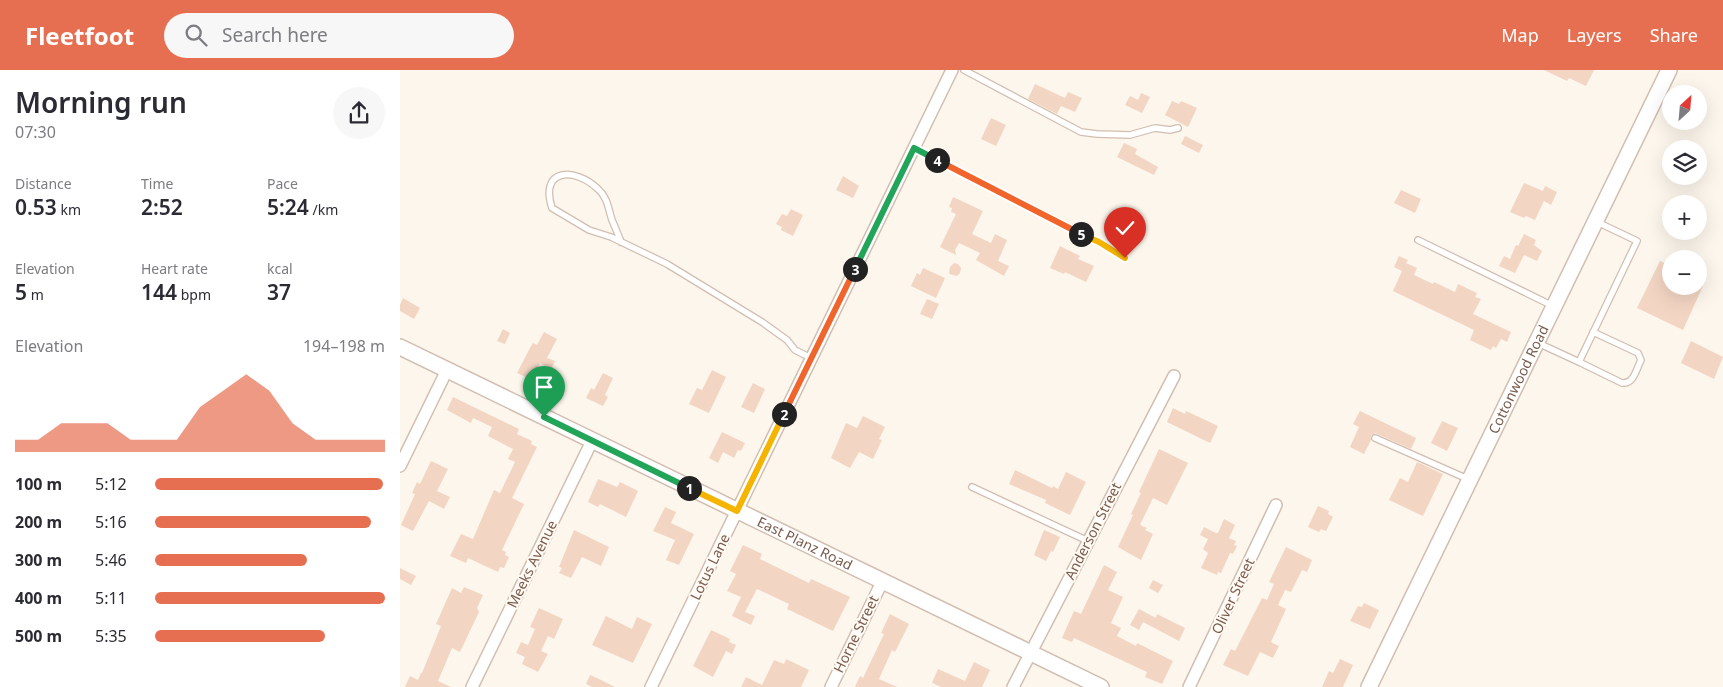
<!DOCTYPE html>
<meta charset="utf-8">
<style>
:root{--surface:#fff;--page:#f7f7f7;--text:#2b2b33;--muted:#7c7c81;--accent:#e76f51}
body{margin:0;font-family:"Noto Sans",sans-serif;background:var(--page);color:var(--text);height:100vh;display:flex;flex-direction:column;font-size:19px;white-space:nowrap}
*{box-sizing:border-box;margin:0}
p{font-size:16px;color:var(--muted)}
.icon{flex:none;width:28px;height:28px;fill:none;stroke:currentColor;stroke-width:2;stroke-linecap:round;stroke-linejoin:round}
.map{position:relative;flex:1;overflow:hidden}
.panel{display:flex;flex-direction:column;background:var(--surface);width:400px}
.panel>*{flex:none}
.needle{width:32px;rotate:26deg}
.buttons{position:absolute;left:1262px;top:15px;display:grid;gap:10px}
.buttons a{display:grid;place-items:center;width:45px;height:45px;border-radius:50%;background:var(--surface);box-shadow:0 5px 20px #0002;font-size:25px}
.pin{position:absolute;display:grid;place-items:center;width:42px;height:42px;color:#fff;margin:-51px -21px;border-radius:50% 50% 50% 0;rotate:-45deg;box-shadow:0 0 5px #0007}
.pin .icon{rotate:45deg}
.km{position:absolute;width:25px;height:25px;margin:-12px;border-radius:50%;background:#222;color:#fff;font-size:14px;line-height:25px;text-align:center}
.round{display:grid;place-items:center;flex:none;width:52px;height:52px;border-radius:26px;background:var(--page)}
.head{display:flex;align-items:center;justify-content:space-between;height:85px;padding:0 15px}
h1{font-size:28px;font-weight:600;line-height:38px}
.stats{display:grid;grid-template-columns:repeat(3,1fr);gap:8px;height:85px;padding:5px 15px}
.stats div{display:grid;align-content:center}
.stats b{font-size:21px;font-weight:600}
.stats small{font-size:14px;font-weight:400}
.stats p{font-size:14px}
.chart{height:140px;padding:10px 15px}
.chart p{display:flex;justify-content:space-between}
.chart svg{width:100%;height:90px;margin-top:5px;fill:var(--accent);opacity:.7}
ul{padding:0 15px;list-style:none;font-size:16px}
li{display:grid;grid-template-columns:80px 60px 1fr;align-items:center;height:38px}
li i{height:12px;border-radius:6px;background:var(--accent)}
header{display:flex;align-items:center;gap:30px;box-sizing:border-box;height:70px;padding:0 25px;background:var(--accent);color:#fff}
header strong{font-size:24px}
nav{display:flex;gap:28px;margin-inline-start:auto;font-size:18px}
.search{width:350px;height:45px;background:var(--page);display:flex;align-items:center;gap:12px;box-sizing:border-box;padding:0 18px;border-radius:28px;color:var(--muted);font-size:19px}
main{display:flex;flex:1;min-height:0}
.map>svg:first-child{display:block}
.building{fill:#f3d5c3}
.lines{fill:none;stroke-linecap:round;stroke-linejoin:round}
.service-casing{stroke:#d1beb0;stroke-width:8}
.minor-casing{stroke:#d1beb0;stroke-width:14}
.tertiary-casing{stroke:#d1beb0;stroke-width:18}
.service{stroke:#fff;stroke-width:5.5}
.minor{stroke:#fff;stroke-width:11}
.tertiary{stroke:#fff;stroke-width:15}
.split-1-casing{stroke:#fff;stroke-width:10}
.split-2-casing{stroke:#fff;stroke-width:10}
.split-3-casing{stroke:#fff;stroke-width:10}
.split-4-casing{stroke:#fff;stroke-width:10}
.split-5-casing{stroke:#fff;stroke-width:10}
.split-6-casing{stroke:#fff;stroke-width:10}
.split-1{stroke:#22a559;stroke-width:6}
.split-2{stroke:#f5b400;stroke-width:6}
.split-3{stroke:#f0652b;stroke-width:6}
.split-4{stroke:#22a559;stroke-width:6}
.split-5{stroke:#f0652b;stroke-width:6}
.split-6{stroke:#f5b400;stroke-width:6}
.labels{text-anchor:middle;stroke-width:4;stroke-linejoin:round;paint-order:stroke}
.street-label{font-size:14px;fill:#7a5c4d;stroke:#fffaf3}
</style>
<header>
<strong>Fleetfoot</strong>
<div class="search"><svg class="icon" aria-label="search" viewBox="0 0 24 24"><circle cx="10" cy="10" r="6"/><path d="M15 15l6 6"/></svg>Search here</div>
<nav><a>Map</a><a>Layers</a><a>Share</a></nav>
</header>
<main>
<section class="panel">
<div class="head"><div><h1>Morning run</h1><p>07:30</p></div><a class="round"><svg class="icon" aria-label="share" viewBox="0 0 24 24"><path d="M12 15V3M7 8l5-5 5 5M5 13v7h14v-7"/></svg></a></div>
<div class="stats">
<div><p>Distance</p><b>0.53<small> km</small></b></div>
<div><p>Time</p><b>2:52</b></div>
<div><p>Pace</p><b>5:24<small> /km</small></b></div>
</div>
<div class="stats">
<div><p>Elevation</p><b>5<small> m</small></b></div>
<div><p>Heart rate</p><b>144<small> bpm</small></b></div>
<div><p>kcal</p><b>37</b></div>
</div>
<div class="chart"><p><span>Elevation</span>194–198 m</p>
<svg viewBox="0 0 160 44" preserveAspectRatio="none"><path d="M0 44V38L10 38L20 30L30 30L40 30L50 38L60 38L70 38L80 22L90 14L100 6L110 14L120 30L130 38L140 38L150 38L160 38V44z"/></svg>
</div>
<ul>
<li><b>100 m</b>5:12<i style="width:99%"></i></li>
<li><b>200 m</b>5:16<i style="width:94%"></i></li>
<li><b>300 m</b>5:46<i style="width:66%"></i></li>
<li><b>400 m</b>5:11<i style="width:100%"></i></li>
<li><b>500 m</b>5:35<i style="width:74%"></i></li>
</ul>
</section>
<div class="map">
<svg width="1323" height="617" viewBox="0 0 1323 617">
<rect width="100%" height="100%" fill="#fdf6ec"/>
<path class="building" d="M1144,0H1194L1186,16L1169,8L1167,11Z
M635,14L665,28L668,22L682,28L675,42L661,36L657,44L628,29Z
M741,23L750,27L742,43L725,35L730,26L738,30Z
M772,31L779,34L781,31L797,38L788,57L765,45Z
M591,48L606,55L596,76L581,69Z
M785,66L803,75L799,83L781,74Z
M724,73L737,79L735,84L758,97L754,105L717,87Z
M443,106L459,116L453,128L436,120Z
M1124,113L1143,121L1145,116L1157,122L1151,135L1144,131L1135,150L1126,146L1124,148L1110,142Z
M1001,120L1021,129L1015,143L994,133Z
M553,127L583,141L572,164L591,173L595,164L607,170L598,191L609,196L604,206L576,190L580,183L559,173L555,180L556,185L540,177L556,144L551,142L552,138L549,137Z
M391,139L403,145L393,166L381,160L382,157L376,154L382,144L387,146Z
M1124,164L1136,170L1134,175L1142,181L1137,191L1124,185L1115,203L1099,196L1104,186L1110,189L1116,175L1118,176Z
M660,176L680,186L678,189L694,196L686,212L665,202L664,204L650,198Z
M999,186L1008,190L1006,193L1017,198L1014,205L1033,214L1034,212L1055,222L1058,214L1077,223L1075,227L1081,229L1073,244L1111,262L1107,272L1101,269L1096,278L1093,276L1091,280L1070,270L1074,260L993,221L1002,201L994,197Z
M1260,191L1271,196V216H1303L1283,260L1237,238Z
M554,193L558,194L561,198L560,203L557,206L549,204L550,197Z
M523,198L545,208L536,228L511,216L517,203L520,205Z
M3,228L20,238L14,249L0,241V235Z
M527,229L539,234L532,249L520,244Z
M103,259L110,263L105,274L97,271Z
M144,262L157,269L147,288L155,291L151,299L140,293L132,310L117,303L130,278L133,273L137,275Z
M1291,271L1323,287L1314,309L1281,293Z
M312,300L326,307L309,343L289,334L297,318L302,320Z
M203,303L213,308L205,325L208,327L203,336L186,328L191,318L194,320Z
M353,313L365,319L354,343L341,337Z
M53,327L119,359L117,364L132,371L131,374L137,377L112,428L124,434L102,480L106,482L105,485L109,487L104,498L100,497L98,502L68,488L66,493L50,486L61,464L73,469L94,420L100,423L115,392L108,389L113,379L88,366L92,357L73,348L71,353L47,340Z
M773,338L785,344L786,341L818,356L810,373L767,352Z
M960,341L1016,368L1011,379L975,363L971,366V370L964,384L950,377L959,357L953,354Z
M463,346L485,357L479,369L482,370L473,389L459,382L450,398L431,388L446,353L457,358Z
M1042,351L1058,358L1047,381L1031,373Z
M322,362L345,373L341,381L338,380L334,388L323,382L318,393L309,388Z
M759,379L788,393L767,435L753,428L740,455L747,458L745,460L753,464L741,490L718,477L733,445L731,444L741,423L739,422Z
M31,391L48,399L37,421L50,427L44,439L29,431L13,461L1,455L15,424L12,423L17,412L20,414Z
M1017,392L1043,404L1023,446L989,430L1000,408L1008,412Z
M615,400L652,418L653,416L658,419L666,402L686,412L670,445L645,433L646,430L609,414Z
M198,409L217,417L220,412L238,421L226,447L200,434L198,437L188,432Z
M918,436L929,441L928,444L933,447L926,461L921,459L919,462L908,457Z
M265,437L276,442L271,453L294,464L279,495L266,490L275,470L253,461Z
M824,449L835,455L829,468L836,471L834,475L837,476L833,484L830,483L821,503L818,502L817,505L801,498L808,483L803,479L808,469L800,465L804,457L816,463H818Z
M174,460L209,477L201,496L182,487L171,508L159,503L162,498L159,497Z
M644,460L660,467L653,482L651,481L646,491L634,485Z
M343,475L362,484L360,489L409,513L411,509L450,527L433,561L387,539L389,534L357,519L345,542L355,546L351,555L332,546L341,527L327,521L336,504L330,501Z
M886,477L912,490L907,502L902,500L891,522L885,520L878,535L886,539L871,572L879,576L873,588L860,582L848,606L823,595L831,579L835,581L862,528L867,530L874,514L869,512Z
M704,495L717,502L708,520L723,527L711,553L721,558L717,566L736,576L737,573L773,591L762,614L745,607L747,602L674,568L672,572L662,568L674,541L681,544Z
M0,498L16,506L11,515L0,509Z
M753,510L763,515L758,523L749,518Z
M64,517L83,525L77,538L79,542L60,582L52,578L38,611L51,617H5L10,606L18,610L21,603H22L41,556L36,554L52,518L61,523Z
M964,533L979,540L970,559L950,551L958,536L962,537Z
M139,538L163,549L154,569L148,566L141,581L148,584L138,602L122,594L125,587L116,583L121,572L128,575L135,559L130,557Z
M739,539L756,548L757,544L785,558L779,571L743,552L739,560L730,555Z
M490,544L509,554L495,582L492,580L479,609L497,617H455L460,606L463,608L484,564L481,563Z
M206,546L232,559L237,547L252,554L233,593L192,575Z
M311,560L330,569L329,572L336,575L332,584L326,581L313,607L293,596Z
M386,589L409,600L401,617H341L346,607L362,615L374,590L384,594Z
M940,589L953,595L943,617H922L929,601L933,603Z
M574,592L590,600L582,617H541L532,613L538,599L565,611Z
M190,605L199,609L215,617H192L186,614Z"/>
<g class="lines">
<defs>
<path id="service" d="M564,0L681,62L697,64L730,65L755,58L770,60L778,58
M514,78L699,172L725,188
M1018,170L1153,236
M221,172C218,164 215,157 212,150C208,138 208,128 198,119C175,97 139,98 152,138L189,160L211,167L267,194L362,252L387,270L395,280L411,288
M1138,273L1179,292L1237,171L1197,152
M1179,292L1222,313C1234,314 1236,300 1241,290L1238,283L1193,262
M975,368L1070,410
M572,417L688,471"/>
<path id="minor" d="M0,396L47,300
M72,617L192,371
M251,617L552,0
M431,617L482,512
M613,617L774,306
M789,617L876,435"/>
<g id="tertiary">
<path id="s1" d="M0,277L701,617"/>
<path id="s2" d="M969,617L1269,0"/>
</g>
</defs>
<use href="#service" class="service-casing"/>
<use href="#minor" class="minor-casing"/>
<use href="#tertiary" class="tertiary-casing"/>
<use href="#service" class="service"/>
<use href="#minor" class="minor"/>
<use href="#tertiary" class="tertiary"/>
</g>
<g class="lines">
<defs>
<path id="split-1" d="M144,347L289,418"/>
<path id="split-2" d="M289,418L337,441L384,344"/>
<path id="split-3" d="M384,344L455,199"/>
<path id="split-4" d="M455,199L514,78L537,90"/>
<path id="split-5" d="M537,90L681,164"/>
<path id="split-6" d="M681,164L699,172L725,188"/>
</defs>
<use href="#split-1" class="split-1-casing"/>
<use href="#split-2" class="split-2-casing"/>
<use href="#split-3" class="split-3-casing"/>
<use href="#split-4" class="split-4-casing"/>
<use href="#split-5" class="split-5-casing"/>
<use href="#split-6" class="split-6-casing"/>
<use href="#split-1" class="split-1"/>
<use href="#split-2" class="split-2"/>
<use href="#split-3" class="split-3"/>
<use href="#split-4" class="split-4"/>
<use href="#split-5" class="split-5"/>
<use href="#split-6" class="split-6"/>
</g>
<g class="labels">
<g class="street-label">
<text dy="5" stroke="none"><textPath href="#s2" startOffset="342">Cottonwood Road</textPath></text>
<text transform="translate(693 461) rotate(-63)" y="5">Anderson Street</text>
<text dy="5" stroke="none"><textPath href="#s1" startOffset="450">East Planz Road</textPath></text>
<text transform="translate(132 494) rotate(-64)" y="5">Meeks Avenue</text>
<text transform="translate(310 497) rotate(-64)" y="5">Lotus Lane</text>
<text transform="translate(833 526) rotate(-65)" y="5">Oliver Street</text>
<text transform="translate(456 564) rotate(-64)" y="5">Horne Street</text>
</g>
</g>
</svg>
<div class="buttons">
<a><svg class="needle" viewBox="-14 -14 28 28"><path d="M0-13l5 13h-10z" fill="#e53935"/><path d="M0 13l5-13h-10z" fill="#7c7c81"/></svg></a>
<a><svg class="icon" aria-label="layers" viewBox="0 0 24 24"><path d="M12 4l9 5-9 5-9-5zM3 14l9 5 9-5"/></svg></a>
<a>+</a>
<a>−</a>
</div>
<div class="pin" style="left:144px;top:347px;background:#1e9e55"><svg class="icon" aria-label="arrive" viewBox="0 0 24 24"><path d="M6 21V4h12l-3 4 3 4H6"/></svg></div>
<div class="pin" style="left:725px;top:188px;background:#d93025"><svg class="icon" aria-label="check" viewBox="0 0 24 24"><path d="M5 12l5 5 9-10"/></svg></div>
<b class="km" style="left:289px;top:418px">1</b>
<b class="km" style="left:384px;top:344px">2</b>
<b class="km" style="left:455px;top:199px">3</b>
<b class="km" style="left:537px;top:90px">4</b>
<b class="km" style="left:681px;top:164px">5</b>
</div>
</main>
